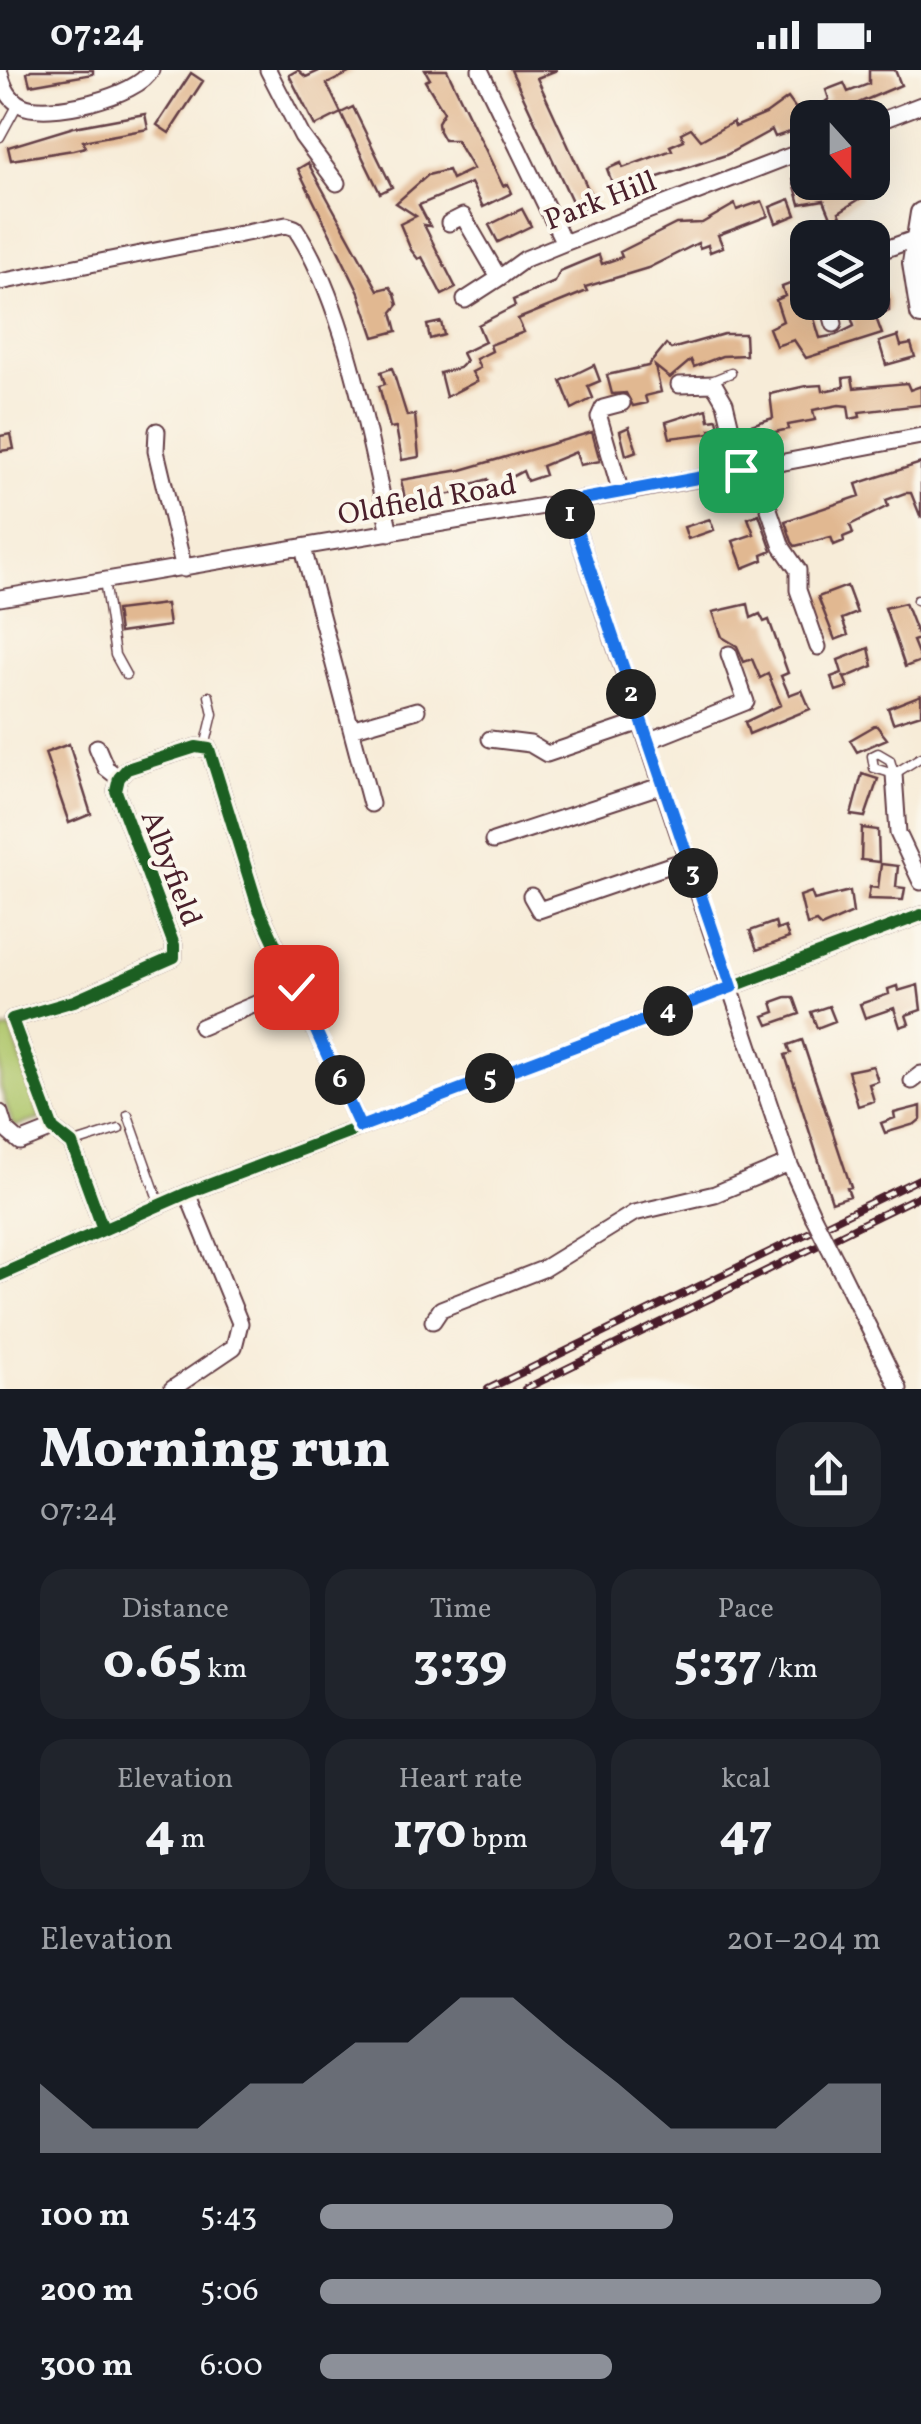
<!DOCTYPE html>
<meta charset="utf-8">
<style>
:root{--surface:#171b24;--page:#20242c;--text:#f1f3f6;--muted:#9ea1a6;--accent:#8c9099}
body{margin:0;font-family:Vollkorn,serif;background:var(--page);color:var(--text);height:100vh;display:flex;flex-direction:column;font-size:38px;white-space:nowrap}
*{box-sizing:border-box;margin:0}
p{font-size:32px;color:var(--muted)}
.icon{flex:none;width:55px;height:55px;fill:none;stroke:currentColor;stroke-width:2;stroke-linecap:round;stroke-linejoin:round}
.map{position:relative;height:1319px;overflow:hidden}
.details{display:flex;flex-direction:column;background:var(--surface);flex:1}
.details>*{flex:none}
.needle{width:65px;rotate:159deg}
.controls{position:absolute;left:790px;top:30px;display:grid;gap:20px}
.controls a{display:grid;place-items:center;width:100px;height:100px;border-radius:20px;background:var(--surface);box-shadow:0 10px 40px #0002;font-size:50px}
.pin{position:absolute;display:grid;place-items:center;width:85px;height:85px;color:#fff;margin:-42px;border-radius:20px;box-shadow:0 5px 15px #0006}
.km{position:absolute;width:50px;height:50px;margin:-25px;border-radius:50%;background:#222;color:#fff;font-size:28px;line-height:50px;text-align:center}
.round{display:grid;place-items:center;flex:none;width:105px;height:105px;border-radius:30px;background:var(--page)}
.head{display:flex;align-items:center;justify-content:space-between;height:170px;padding:0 40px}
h1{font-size:55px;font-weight:800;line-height:75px}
.figures{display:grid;grid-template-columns:repeat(3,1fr);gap:15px;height:170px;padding:10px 40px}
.figures div{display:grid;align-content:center;border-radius:25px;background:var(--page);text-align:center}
.figures b{font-size:50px;font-weight:800}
.figures small{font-size:28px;font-weight:400}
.figures p{font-size:28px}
.chart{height:280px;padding:20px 40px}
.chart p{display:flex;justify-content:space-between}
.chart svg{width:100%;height:180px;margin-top:10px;fill:var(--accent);opacity:.7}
ul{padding:0 40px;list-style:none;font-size:32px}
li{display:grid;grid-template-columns:160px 120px 1fr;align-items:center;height:75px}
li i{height:25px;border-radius:12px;background:var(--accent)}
.status{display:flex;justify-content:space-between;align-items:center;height:70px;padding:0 50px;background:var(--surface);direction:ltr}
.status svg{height:28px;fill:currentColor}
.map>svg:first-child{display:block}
.green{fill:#afc66b;stroke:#7c724b;stroke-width:2.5}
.building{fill:#e1b891}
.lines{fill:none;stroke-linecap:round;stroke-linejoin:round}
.service-casing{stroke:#643e45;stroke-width:11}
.minor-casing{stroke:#643e45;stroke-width:19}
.tertiary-casing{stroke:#643e45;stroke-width:24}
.service{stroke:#fff;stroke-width:8}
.minor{stroke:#fff;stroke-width:15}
.tertiary{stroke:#fff;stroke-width:20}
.rail-casing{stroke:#4a1f2b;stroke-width:8}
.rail{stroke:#fbf7ec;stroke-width:4;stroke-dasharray:11;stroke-linecap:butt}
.minor-bridge-casing{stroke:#643e45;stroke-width:19;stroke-linecap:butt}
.minor-bridge{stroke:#fff;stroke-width:15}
.cycleway-casing{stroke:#fbf7ec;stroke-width:19}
.cycleway{stroke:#1b5e20;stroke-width:12}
.route-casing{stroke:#fff;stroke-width:20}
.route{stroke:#1a73e8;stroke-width:12}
.labels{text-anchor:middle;stroke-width:8;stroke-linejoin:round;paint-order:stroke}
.street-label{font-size:30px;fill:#4a1f2b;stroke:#fbf7ec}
</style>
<div class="status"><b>07:24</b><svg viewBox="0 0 49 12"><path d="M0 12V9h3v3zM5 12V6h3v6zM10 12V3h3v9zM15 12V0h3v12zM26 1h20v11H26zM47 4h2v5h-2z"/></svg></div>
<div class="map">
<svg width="921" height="1319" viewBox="0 0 921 1319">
<rect width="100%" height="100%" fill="#fbf7ec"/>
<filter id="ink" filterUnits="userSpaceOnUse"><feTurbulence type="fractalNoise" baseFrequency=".01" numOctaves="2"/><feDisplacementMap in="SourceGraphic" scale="20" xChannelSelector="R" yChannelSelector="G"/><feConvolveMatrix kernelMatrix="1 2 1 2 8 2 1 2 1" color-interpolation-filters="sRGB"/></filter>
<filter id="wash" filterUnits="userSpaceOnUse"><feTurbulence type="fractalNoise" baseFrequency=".0048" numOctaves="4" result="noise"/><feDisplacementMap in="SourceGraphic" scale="40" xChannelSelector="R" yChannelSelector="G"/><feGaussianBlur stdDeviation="2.25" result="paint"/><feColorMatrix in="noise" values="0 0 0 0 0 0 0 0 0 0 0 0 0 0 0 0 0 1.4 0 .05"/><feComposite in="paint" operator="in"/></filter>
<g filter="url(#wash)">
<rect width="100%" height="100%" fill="#f7ecd8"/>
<path class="green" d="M11,958L41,1049L13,1057L0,1016V961Z"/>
<g id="blocks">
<path class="building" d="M31,0H93V4L30,15L27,3Z
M298,0L306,7L321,0H355L327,14L341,43L315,56L289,5Z
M425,0H447L503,116L508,114L512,123L483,137L471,113L419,135L430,156L424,155L456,218L442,225L422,187L418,189L411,180L400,154L416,146L396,133L428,105L448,100L452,109L473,99L456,70H444L439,61L438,52L444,42L425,11L430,9Z
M511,0H557L537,8L595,134L577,142Z
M869,0H895L901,15L835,43L808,48L790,62L775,67L772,60L726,85L615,121L607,99L621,93L623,98L672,80L670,76L684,70L681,63L691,58L701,70L733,52L735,57L766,44L788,28L799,43L821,35L829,29L826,20L844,13L848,22L869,14Z
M191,3L203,11L169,63L157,55Z
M353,37L392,117L380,123L341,43Z
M145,44L148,59L83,71L85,77L73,80L11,90L8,77L74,57Z
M308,93L378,220L390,217L395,224L398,235L392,242L397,261L374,267L359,223L298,99Z
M808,103V112H855L861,128L839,142L842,149L833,152L824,130L800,134L793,109Z
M790,129L796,145L776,153L770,137Z
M762,131L768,146L718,165L723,177L710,182L708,175L700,178L698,173L648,198L585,217L587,221L518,249L524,262L490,275L492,281L476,289L480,298L472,302L477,311L446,327L440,303L459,298L466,291L462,283L485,272L478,255L515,236L513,230L555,212L560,201L584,191L599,185L602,194L622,187L620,182L676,154L702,153L735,134L737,140Z
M522,139L531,156L498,172L489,155Z
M872,195L889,230V241L875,245L882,264L806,288L794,270L776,276L769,258L783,251L776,230L785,226L782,217L795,212L808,228L820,268L836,265L854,256L847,235L872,232Z
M441,252L444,265L430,269L427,255Z
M724,264H745L746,285L722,286L694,297L691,290L670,308L655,296L661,322L645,326L647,333L633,336L626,323L612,324L607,305L648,296L666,274L671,279Z
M898,266L901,276L911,274L915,287L886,295L879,272Z
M594,295L600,311L588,316L593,328L572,339L561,311Z
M392,298L407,346L415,345L419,387L402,390L396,357L390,358L379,316L385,314L381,302Z
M852,307L854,318L907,313L910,320L921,316V335L859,342L860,347L850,349L848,336L839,335L813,340L815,350L788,355L789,359L775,362L777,369L764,372L763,366L746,367L744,357L773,348L770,324L806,316L822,315L823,321L844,317L843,308Z
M707,339L709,350L717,349L719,358L710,359L711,363L670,368L666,352Z
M629,357L637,381L626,385L620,361Z
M592,362L600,391L580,395L576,382L542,396L545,405L527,411L523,401L491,418L488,409L459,418L460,423L405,429L401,410L461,400Z
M11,364L14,379L0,381V366Z
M921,393V448L911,423H905L886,430L888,436L850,455L853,463L843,467L844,471L834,475L831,467L795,476L792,472L785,451L860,426L856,414Z
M759,444L772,481L762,485L763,490L743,498L733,471L754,464L748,448Z
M710,449L714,460L688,469L684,457Z
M847,516L857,543L842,549L848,565L835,570L818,527Z
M905,533L919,569L913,571L921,591L905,597L885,538Z
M166,534L169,556L119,563L116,540Z
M748,534L751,548L760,544L764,552L769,550L788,603L781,606L789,625L802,620L810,639L749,664L745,652L781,635L768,604L760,608L752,589L744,592L737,576L722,567L713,542Z
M869,578L873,596L845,608L843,605L848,617L836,621L831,607L842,603L838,590Z
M921,625V644L893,653L888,638Z
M876,655L887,669L857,682L850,670Z
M69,674L91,744L69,753L45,683Z
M862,704L878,709L865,747L851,745Z
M862,758L878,760L879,792L861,790Z
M881,794L898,796L896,817L905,818L903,830L868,829L870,817L878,818Z
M850,821L853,843L821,857L816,852L807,855L800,826L811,822L814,830Z
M775,852L777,860L785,857L789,868L757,880L750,861Z
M918,915L921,940L906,945L909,954L900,957L894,938L865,948L860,934L889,924L888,919L897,916L898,921Z
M786,927H794L800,944L768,955L764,946L775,942L772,932Z
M829,936L835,951L817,958L811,942Z
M802,970L851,1117L847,1118L850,1126L832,1132L785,985L791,983L788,975Z
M873,996L878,1011L869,1014L874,1031L858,1036L848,1001Z
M921,1036V1049L915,1054L885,1063L881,1053L895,1048L894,1043Z"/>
</g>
</g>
<g filter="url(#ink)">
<use href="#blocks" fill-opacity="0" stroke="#643e45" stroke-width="2.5"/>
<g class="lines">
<defs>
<path id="service" d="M0,67L18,34
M711,311L731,303
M104,510L115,585L126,605
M917,530L921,531
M205,677L213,644L209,626
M878,683L890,690L894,704L874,698L872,686Z
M894,704L921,687
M128,1045L160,1135
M72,1074L119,1059"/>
<path id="minor" d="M268,0L302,66L337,113
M480,0L564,173
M0,3C3,16 8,29 21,35C46,49 139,26 151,0
M872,54L921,35
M449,153L463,146L499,208L525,189L564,173L808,79
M872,184L914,169
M0,212L286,155L295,158C346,234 370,373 390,463
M465,230L499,208
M828,232L834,254
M679,315L714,314L725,333L741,400
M157,361L156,381L184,499
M755,398L782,477L798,500V520L818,577
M621,423L599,347L603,338L622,333
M567,432L789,1093L813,1146
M303,478L371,734
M0,528L621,423L921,366
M351,659L417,640
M490,669L530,674L547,684L641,652
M648,671L746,632L729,584
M97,677L106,698L119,708
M894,704L898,763L921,812
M493,771L663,715
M531,826L539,840L688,789
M201,957L296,917
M912,1011L921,1004
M0,1043L5,1059L20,1072L53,1059
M103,1159L72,1074L53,1059L12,949L74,931L174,887V875L116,721L119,708L127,699L196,677L209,679L258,837L360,1057
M836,1191L899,1319
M0,1205L187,1123L921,845
M433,1251L441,1239L543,1199L634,1143L715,1124L789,1093
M172,1319L234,1277L240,1253L187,1123"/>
<path id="tertiary" d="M921,143L913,193L921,244"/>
</defs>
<use href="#service" class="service-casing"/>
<use href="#minor" class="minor-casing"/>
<use href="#tertiary" class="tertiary-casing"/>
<use href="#service" class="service"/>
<use href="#minor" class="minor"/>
<use href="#tertiary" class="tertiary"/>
<defs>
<path id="rail" d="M488,1319L921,1108
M525,1319L921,1125"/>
</defs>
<use href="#rail" class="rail-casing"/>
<use href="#rail" class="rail"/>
<defs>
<path id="minor-bridge" d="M813,1146L836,1191"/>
</defs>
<use href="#minor-bridge" class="minor-bridge-casing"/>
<use href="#minor-bridge" class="minor-bridge"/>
<defs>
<path id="cycleway" d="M103,1159L72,1074L53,1059L12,949L74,931L174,887V875L116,721L119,708L127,699L196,677L209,679L258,837L360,1057
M0,1205L187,1123L921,845"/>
</defs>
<use href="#cycleway" class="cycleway-casing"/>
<use href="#cycleway" class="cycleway"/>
</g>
</g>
<g class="lines" filter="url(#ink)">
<defs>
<path id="route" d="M296,917L360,1057L732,917L567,432L741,400"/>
</defs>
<use href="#route" class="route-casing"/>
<use href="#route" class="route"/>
</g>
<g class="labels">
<g class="street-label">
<text transform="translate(600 130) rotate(-21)" y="10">Park Hill</text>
<text transform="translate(427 429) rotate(-10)" y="10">Oldfield Road</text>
<text transform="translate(172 798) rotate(69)" y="10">Albyfield</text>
</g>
</g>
</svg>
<div class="controls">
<a><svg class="needle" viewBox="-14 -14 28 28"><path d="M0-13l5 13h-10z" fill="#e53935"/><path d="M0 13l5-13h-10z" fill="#9ea1a6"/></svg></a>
<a><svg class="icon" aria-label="layers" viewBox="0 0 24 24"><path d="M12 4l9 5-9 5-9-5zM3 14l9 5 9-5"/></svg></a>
</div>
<div class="pin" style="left:741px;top:400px;background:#1e9e55"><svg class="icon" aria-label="arrive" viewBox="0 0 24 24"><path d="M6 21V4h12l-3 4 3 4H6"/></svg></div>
<div class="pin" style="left:296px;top:917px;background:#d93025"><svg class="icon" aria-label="check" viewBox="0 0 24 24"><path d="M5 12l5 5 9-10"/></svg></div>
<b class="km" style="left:570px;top:444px">1</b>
<b class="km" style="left:631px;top:624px">2</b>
<b class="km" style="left:693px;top:803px">3</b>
<b class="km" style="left:668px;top:941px">4</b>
<b class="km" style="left:490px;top:1008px">5</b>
<b class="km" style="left:340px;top:1010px">6</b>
</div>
<section class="details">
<div class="head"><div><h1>Morning run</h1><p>07:24</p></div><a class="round"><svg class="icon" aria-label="share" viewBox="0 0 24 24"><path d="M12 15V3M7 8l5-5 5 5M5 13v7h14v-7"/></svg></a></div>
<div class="figures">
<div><p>Distance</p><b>0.65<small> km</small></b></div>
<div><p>Time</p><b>3:39</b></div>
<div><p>Pace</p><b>5:37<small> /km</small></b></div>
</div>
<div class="figures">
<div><p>Elevation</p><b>4<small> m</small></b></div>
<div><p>Heart rate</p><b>170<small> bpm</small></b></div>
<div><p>kcal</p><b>47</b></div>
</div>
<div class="chart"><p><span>Elevation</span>201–204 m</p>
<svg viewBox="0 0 160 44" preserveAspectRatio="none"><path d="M0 44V27L10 38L20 38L30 38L40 27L50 27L60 17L70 17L80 6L90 6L100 17L110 27L120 38L130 38L140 38L150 27L160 27V44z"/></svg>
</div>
<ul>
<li><b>100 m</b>5:43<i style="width:63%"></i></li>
<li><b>200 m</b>5:06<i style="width:100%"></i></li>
<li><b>300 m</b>6:00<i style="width:52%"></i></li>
</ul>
</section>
